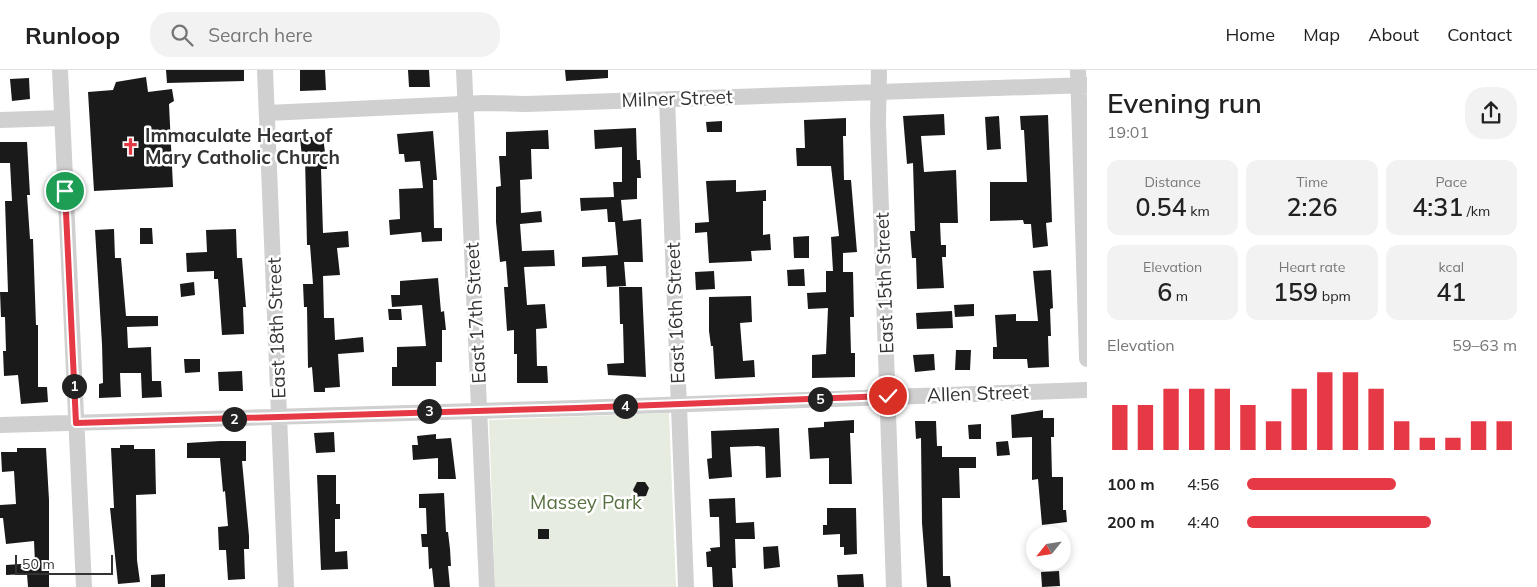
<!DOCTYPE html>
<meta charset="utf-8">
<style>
:root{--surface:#fff;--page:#f2f2f2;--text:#222;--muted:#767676;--line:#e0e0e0;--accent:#e63946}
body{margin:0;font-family:Mulish,sans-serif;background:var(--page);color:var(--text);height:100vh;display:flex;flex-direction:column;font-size:19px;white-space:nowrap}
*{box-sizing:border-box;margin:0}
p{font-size:16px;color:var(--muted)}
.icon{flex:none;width:28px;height:28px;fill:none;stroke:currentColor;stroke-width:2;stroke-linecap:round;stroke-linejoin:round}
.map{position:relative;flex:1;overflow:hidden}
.drawer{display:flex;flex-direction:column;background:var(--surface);width:450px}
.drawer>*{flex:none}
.needle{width:32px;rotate:240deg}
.controls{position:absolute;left:1026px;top:456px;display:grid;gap:10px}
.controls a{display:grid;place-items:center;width:45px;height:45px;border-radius:50%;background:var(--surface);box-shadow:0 2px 8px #0003;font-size:25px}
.scale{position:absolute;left:15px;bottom:12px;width:98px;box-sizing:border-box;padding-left:5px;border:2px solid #333;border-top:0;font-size:14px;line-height:18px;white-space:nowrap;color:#333;-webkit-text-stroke:4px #fff;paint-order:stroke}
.pin{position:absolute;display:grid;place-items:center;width:42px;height:42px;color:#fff;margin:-21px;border:2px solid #fff;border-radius:50%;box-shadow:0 1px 5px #0007}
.km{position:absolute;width:25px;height:25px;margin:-12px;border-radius:50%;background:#222;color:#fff;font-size:14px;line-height:25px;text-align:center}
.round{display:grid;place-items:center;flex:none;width:52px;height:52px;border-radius:20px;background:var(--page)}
.headline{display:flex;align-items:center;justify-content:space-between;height:85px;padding:0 20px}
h1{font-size:28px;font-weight:600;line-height:38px}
.metrics{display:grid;grid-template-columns:repeat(3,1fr);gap:8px;height:85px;padding:5px 20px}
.metrics div{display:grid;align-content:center;border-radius:12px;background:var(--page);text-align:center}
.metrics b{font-size:25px;font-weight:600}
.metrics small{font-size:14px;font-weight:400}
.metrics p{font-size:14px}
.chart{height:140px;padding:10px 20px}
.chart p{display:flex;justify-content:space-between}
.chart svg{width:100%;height:90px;margin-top:5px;stroke:var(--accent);stroke-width:6}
ul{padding:0 20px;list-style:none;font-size:16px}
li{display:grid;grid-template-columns:80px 60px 1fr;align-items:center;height:38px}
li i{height:12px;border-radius:6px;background:var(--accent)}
header{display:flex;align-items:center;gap:30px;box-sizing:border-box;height:70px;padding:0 25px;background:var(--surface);border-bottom:1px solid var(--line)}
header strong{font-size:24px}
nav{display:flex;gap:28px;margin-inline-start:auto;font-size:18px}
.search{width:350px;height:45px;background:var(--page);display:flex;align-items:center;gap:12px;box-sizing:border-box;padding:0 18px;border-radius:20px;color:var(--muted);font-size:19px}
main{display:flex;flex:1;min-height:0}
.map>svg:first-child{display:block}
.green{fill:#e6ecdf}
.building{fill:#1a1a1a}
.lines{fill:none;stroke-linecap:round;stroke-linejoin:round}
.minor{stroke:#d0d0d0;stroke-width:16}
.route-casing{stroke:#fff;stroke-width:10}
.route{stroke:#e63946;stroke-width:6}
.labels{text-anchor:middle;stroke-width:5;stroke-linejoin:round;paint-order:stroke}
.street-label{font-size:19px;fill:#333;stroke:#fff}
.poi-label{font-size:19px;font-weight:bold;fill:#333;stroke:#fff;text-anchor:start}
.park-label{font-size:19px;fill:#56703f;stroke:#fff}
</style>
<header>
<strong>Runloop</strong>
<div class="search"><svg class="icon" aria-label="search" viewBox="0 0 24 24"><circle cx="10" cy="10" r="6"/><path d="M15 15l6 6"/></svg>Search here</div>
<nav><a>Home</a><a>Map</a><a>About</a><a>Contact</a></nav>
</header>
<main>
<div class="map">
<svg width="1087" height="517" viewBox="0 0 1087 517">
<rect width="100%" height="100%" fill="#fff"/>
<path class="green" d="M669,343L676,517H495L489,350Z"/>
<path class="building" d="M166,0H244V11L167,13Z
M300,0H325L326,20L300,21Z
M408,0H429L430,17H409Z
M565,0H608V8L566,11Z
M146,7L148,22L172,19L174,31L169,34L173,117L94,121L88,22L113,20L116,12Z
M29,8L30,29L12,31L10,9Z
M944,44L945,65L921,66L924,102L956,100L958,153H940L941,175H946V187H942L944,218L917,219L916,188H912L910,161H915L913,93L907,94L903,46Z
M1048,45L1052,152L1046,153L1048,176L1033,178L1031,154H1024L1023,150L990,151V112H1027L1024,60H1021L1020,46Z
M999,46L1001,79L987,80L985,47Z
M846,48V66H843L844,110H851L857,182L843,183V202H853L854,247H850L851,283H855V307L812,308V285L826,284L828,238L808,239L807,223L826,222V201H833L831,167L839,166L831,96H797L796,78H805L804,50Z
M722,51V62H707L706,52Z
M636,58L637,90H640L641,108H637V129L621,130L623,151L641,149L643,192H624L626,216L607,217L606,196L582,197V187L618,185L615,152H608L607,139L581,141L580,128L614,127L613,112H622V77L595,79L594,60Z
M548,60L549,79H531L532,109L520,110L521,143L541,141L542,152L520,154L522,181L554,180L555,196L524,197L527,235L545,234L547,258L536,259L537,296H547L548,313H517V284H514V260L507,261L504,217H508L506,191L500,192L496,152V117L501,116L499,86H506V62Z
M433,61L437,110H433L434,158H442V171L422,172L421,162L390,165L389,150L400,149L399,119L423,118L420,91L405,92L404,84H399L397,64Z
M323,66L327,99H321L323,163L348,161L349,177L337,178L340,205L323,206L324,248H334L335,270L363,267L364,282L338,284L340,317L325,318V322H314L312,297L308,298L307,237H304L303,214H313L310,175H307L305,87H302L300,68Z
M0,72H27L30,125H27L30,169H33L36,255H38V317H47L48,332L21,334L18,305L4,306L3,281H6L5,247H1L0,222H8L5,131H12L10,93H0Z
M736,110V122L766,120V131H763V165L770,164L771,180L751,181L752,191L709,193L707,162L695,163V153L709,152L706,111Z
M140,158H152L153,174H140Z
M114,159L115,188H121L126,246H158V256L127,257L128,278L151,277L152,311H161L162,327L142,328L141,303H120L121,327L99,328V314L103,313L102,274L95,160Z
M236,159L237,188H242L246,237H243L244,264L222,265L218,209H214V201L187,202L186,183L207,182L206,160Z
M809,166V188H794L793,167Z
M804,199L805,216H788L787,200Z
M1051,200L1053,238L1050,239L1051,266H1048L1049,297L1028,298L1027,289H993V277H997L995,245L1016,244V251H1038L1033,201Z
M714,201L715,219L696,220L695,202Z
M438,208L441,242L444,241L446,260H442V292H436V316H392V297H397V277L426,276L422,235L392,237L391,225H400V211Z
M194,212L195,225L181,227L180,214Z
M619,217H642L646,307L608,305L607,294L624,293L623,254H620Z
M751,226L752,252L740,253L743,291L754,290L755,307L715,309L713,276H711L709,261V227Z
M974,234V246L955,247L954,235Z
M388,239H401L402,250H389Z
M952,241L953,258L917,259L916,243Z
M956,280H971L970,300H955Z
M934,284L935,300L915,302L913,285Z
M184,289H200V302L185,303Z
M242,301L243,321H219L218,302Z
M1043,340V348H1054V367H1051L1052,407H1063V440H1066L1067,452L1042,455L1038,409L1032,410V367L1012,368L1011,345Z
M854,350V363H850L852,414H829V388L810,389L808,358L824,357V352Z
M915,351H936L937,376H942V387H976V398H959L960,428H942L943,506H950L951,517H927L922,453L921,368L916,369Z
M981,354V369H969L968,355Z
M779,358L781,407L766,408L765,377L758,376L730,377L732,407L709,409L707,389L712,388L711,361Z
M334,362L335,382L316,383L314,363Z
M436,364V369L451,368L456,409H438V388L413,390L412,375H418L417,366Z
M220,371H246V391H242L249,466V479H244L245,509L228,510L226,480H219L218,457L228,456L225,421L223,422L220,388H187V373Z
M1008,371L1010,385L997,386L996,372Z
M120,375H134V379H155L156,424L136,425L137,490L140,512L118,514L110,438H114L111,378H120Z
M17,378H46L49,430V517H28L27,504L6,505V495L35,493L34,471L6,474L3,448H0V435L16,434L14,401L2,402L1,382H17Z
M317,405H336V434H340V449H335V482L347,481L348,499L321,500Z
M637,412H645L649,418L646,426L637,427L633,420Z
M444,423L446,462H448L450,479L451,496H448L450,517H434L432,498L429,499L428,477H422L421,464H427L426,438H419V424Z
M735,428L736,453L754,452L755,469H735L736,498H732L733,517H713L712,497H707L706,482L711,481L710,478L720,477L719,447H710L709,429Z
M827,438H856L857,484L844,485V477H840V464L823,465V455H827Z
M538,459H549V469H538Z
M778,476L780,497L764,499L763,477Z
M1059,501L1060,516L1042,517L1041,502Z
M165,504V517H151V505Z
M863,504L864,517H838L837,505Z"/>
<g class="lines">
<path class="minor" d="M60,0L84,517
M265,0L286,517
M464,0L487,517
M879,0L878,53L894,517
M1078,0L1087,289
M667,29L686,517
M267,43L484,33L526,34L1087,15
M0,50L61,48
M0,355L577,338L1087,320"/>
</g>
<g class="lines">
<defs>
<path id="route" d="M65,121L76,353L577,338L888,326"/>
</defs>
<use href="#route" class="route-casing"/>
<use href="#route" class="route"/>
</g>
<defs>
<symbol id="church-bare" viewBox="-9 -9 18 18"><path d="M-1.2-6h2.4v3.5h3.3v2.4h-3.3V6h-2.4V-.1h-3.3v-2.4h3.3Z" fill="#e63946" stroke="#fff" stroke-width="2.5" paint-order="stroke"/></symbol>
</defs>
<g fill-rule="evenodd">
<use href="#church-bare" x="118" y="64" width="25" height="25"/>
</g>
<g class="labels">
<g class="street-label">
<text transform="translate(677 28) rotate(-2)" y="7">Milner Street</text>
<text transform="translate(884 213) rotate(-92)" y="7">East 15th Street</text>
<text transform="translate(475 243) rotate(-93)" y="7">East 17th Street</text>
<text transform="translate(675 243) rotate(-92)" y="7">East 16th Street</text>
<text transform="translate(276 258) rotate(-92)" y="7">East 18th Street</text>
<text transform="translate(978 323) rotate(-2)" y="7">Allen Street</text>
</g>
<g class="poi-label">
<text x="145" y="72">Immaculate Heart of<tspan x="145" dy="22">Mary Catholic Church</tspan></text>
</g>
<g class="park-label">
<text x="586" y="439">Massey Park</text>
</g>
</g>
</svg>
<div class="controls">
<a><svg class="needle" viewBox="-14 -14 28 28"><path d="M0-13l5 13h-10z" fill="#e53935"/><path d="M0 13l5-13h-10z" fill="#767676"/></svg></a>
</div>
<div class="scale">50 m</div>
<div class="pin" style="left:65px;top:121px;background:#1e9e55"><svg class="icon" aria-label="arrive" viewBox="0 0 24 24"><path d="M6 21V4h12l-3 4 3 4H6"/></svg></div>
<div class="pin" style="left:888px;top:326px;background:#d93025"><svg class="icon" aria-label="check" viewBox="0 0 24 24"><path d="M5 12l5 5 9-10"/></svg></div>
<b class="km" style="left:74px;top:316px">1</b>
<b class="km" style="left:234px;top:349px">2</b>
<b class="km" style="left:429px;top:341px">3</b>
<b class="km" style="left:625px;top:336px">4</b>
<b class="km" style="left:820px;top:329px">5</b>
</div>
<section class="drawer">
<div class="headline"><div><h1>Evening run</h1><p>19:01</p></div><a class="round"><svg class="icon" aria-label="share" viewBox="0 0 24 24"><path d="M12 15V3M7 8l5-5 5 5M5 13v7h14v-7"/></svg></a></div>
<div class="metrics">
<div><p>Distance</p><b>0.54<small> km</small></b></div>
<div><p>Time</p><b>2:26</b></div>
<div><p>Pace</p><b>4:31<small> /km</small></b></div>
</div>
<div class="metrics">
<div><p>Elevation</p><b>6<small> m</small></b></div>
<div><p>Heart rate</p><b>159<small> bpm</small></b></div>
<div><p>kcal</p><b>41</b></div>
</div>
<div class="chart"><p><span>Elevation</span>59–63 m</p>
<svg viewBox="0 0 160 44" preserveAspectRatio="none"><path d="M5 44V22M15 44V22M25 44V14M35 44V14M45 44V14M55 44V22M65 44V30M75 44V14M85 44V6M95 44V6M105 44V14M115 44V30M125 44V38M135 44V38M145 44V30M155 44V30"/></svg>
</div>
<ul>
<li><b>100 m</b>4:56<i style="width:55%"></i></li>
<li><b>200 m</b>4:40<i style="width:68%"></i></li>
</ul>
</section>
</main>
